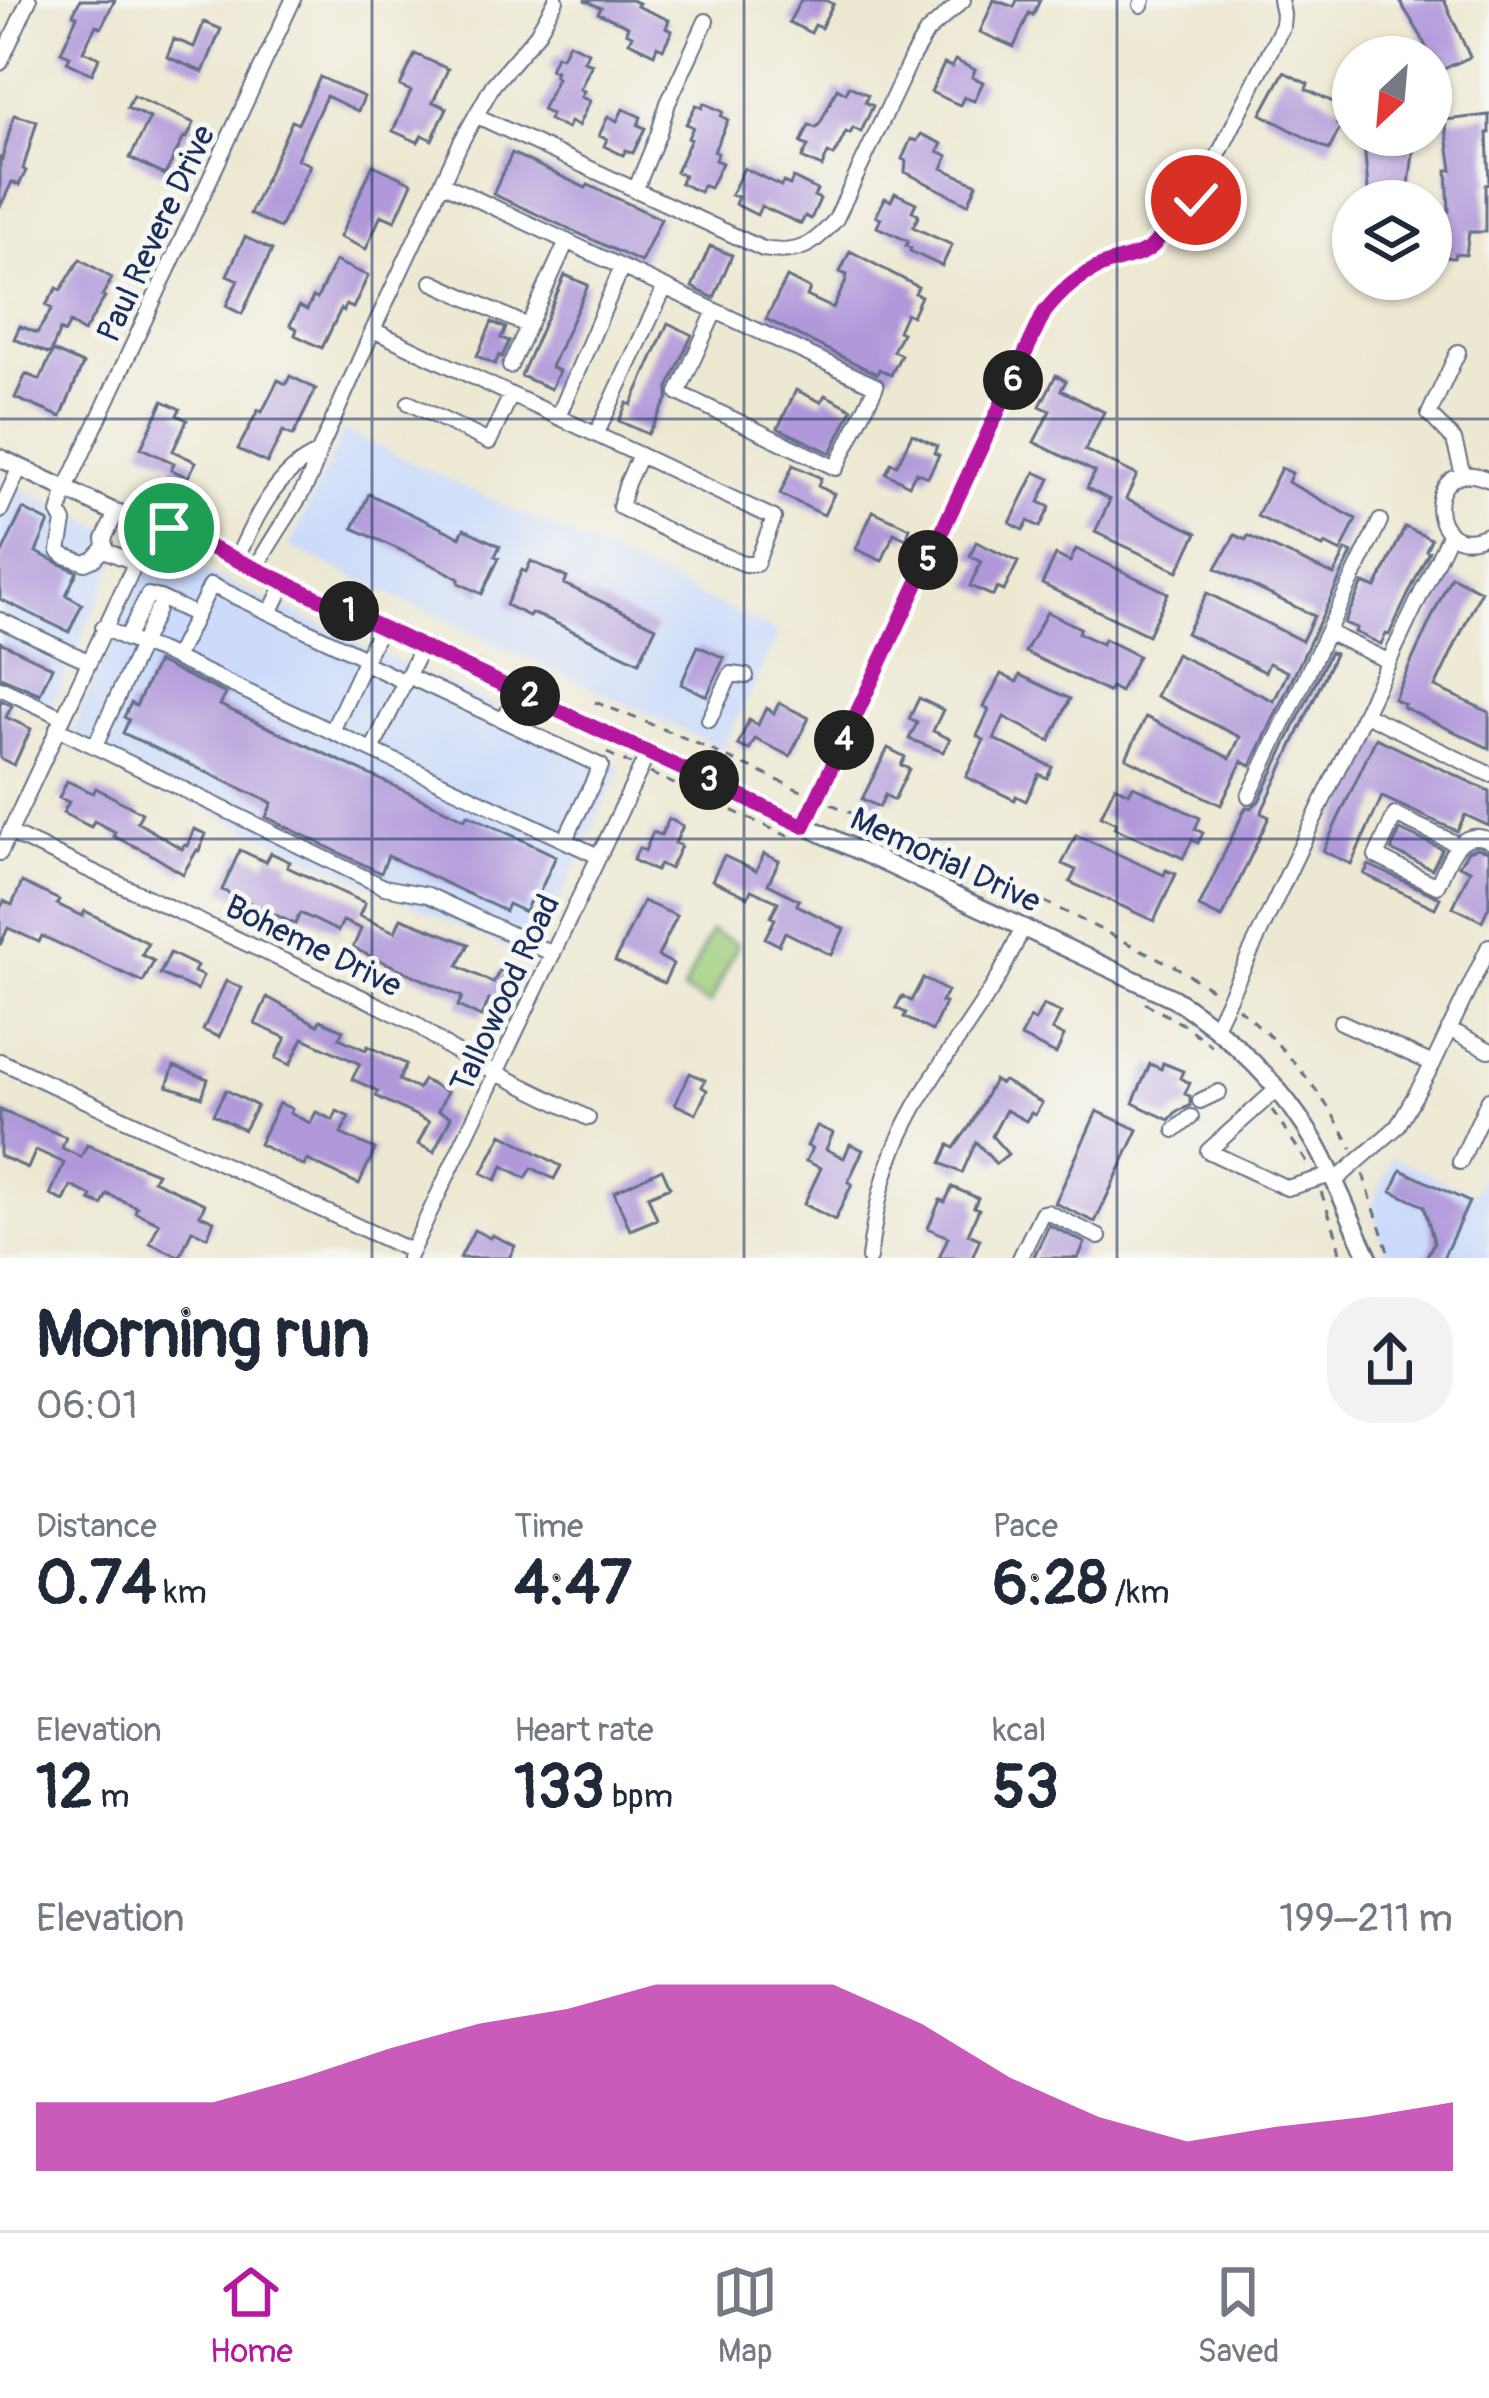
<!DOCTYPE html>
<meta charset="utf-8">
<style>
:root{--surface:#fff;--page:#f2f2f3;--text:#1f2937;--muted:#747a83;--line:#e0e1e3;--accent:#b5179e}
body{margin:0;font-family:Pangolin,sans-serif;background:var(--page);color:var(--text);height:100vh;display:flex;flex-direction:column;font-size:45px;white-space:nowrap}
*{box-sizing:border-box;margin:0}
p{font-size:39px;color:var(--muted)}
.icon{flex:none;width:66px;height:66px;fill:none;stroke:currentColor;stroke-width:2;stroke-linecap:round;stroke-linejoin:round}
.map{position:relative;height:1258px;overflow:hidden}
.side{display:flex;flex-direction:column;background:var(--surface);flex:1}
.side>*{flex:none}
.needle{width:78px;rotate:206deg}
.tools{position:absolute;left:1332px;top:36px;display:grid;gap:24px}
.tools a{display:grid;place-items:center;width:120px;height:120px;border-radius:50%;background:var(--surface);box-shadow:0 3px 9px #0004;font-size:60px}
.pin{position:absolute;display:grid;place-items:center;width:102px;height:102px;color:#fff;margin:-51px;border:6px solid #fff;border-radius:50%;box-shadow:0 3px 12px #0007}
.km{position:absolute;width:60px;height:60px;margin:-30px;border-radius:50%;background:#222;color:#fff;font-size:33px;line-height:60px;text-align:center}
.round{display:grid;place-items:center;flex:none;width:126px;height:126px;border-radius:48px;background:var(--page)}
.headline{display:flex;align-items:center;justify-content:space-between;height:204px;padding:0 36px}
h1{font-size:66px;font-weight:700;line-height:90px}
.figures{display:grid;grid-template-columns:repeat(3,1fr);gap:18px;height:204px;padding:12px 36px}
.figures div{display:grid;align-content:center}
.figures b{font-size:60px;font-weight:700}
.figures small{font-size:33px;font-weight:400}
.figures p{font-size:33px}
.chart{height:336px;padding:24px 36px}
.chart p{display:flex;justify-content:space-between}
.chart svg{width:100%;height:216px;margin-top:12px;fill:var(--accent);opacity:.7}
.menu{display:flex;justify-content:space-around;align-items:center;height:168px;border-top:3px solid var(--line);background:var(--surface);font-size:33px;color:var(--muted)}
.menu a{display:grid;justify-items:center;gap:6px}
.menu .active{color:var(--accent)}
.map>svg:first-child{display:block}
.built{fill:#ccdbfa}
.green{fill:#9fce7d;stroke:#5d7e6e;stroke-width:3}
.building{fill:#b098da}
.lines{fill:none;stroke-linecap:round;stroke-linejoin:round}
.minor-casing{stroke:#647086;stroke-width:18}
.major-casing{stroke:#647086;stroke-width:21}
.path{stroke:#647086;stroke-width:3;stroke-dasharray:9 9;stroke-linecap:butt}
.minor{stroke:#fff;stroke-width:14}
.major{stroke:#fff;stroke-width:16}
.route-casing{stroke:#fff;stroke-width:24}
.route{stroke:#b5179e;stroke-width:15}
.grid{fill:none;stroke:#1b2f5e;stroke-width:3;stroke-opacity:0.55}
.labels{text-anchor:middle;stroke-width:10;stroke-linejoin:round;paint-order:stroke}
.street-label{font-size:33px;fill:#1b2f5e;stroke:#f6f6f2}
</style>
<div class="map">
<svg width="1489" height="1258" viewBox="0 0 1489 1258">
<rect width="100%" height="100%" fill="#f6f6f2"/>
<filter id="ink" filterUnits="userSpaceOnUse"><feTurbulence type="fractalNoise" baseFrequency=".00833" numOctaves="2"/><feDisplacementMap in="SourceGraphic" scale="24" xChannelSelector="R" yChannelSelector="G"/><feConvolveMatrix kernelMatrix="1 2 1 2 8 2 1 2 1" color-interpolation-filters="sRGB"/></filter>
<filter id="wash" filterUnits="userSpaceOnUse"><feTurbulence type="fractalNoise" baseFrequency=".004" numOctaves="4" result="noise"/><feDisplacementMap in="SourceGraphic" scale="48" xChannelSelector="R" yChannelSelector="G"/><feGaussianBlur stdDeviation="2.7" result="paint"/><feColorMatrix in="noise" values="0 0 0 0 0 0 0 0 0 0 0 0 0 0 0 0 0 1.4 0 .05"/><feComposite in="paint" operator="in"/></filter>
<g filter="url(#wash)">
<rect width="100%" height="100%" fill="#ede8d1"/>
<path class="built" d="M344,431L779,633L723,749L289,547Z
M0,478L126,539L47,716L0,695Z
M155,548L622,766L532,960L66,744Z
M1392,1157L1473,1195L1489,1162V1258H1386L1372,1205Z"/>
<path class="green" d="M711,931L738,944L710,1004L683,991Z"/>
<g id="blocks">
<path class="building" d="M80,0H115L101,28L96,25L83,51L99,58L92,74L67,62L70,56L61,52L77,16L73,14Z
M584,0H631L639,3L637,6L669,20L666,28L672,31L663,49L657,46L654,54L629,42L632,35L626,32L628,26L598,13L601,8Z
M801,0H825L833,4L821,28L815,25L811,33L789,22Z
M994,0L1014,7L1017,0H1040L1033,15L1029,13L1014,47L980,32Z
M1399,0H1444L1470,57L1437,72L1421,36Z
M204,22L221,29L203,72L167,57L174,39L194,47Z
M569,43L588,52L584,61L592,64L580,89L584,91L581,97L590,101L578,126L570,122L567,129L549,120L551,114L542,110L557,78L554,76L556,71L550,69L556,55L562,57Z
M415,54L448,69L433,102L447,108L432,140L422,135L418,142L393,131L411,91L400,86Z
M955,60L975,70L972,77L983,82L974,101L964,97L960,105L931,92L944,64L952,67Z
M1284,72L1308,84L1306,89L1345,108L1337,124L1341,126L1329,150L1261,114Z
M320,77L364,97L358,111L326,96L297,159L310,165L280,228L250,214L292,121L298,124Z
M849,86L868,95L865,102L873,106L861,132L853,128L850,134L846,132L834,156L828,153L822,167L802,158L808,146L801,143L809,125L816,128L821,122L837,88L846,93Z
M133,96L194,123L187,138L184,137L165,175L130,158L150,118L127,108Z
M704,103L723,112L721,116L728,120L714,151L718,153L715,160L722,163L710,188L703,185L700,192L680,183L684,175L676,172L691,139L688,138L693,127L686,124L696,105L702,108Z
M623,109L641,117L638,125L645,128L633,153L626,150L623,155L604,146L607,139L599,136L608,116L617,121Z
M14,115L37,121L23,169L26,171L19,185L12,182L0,207V158L2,159Z
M1489,115V133H1487L1489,184L1485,185V232H1469L1466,255L1455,254L1454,258L1431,255L1434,231L1444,233L1445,211H1449L1447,170H1452L1445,120Z
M921,134L942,144L938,151L948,156L942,168L977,184L968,204L905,172L906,161L902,159L911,139L917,141Z
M1371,135H1409L1410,145H1414L1407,201H1369L1364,142L1369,141Z
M512,153L586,188L588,185L661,219L641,262L493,194Z
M373,165L412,183L395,221L381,215L366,249L340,237Z
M744,168L781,186L783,182L790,185L793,178L817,190L814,196L820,199L811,219L805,216L801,224L761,206L757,215L735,204L738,197L731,195Z
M895,193L916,203L912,211L919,215L913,227L952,245L942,266L910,251L911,248L906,246L908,241L877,227L881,218L876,216L885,198L891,201Z
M245,237L272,250L242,314L226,306L238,280L227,275Z
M710,246L732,255L714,298L692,287Z
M850,251L918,287L915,293L921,296L912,316L906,313L898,331L902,333L893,351L901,355L891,375L879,369L877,374L766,319L787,277L810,289L807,296L833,308L845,283L847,275L840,272Z
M80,259L112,278L102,296L105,297L84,332L70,323L64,333L60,330L50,354L14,339L20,326L37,333L52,309L46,305L57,288L61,290Z
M335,261L368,276L353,308L346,305L344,311L341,309L322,348L295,335L297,329L290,325L299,306L307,310L313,297L317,299Z
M565,275L588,285L551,367L559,371L551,389L521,376Z
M492,322L506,328L501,338L509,341L502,357L499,355L495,364L477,356Z
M668,323L692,335L668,388V398L648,434L619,421L627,403L631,405Z
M53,351L83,364L61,417L15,398L26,374L40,380Z
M1056,375L1066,381L1061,390L1104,412L1085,450L1137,475L1126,499L1197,533L1178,571L1095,532L1110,500L1087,488L1095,472L1034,442L1050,411L1040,406Z
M290,376L316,389L293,436L283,431L267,463L238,449L258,410L262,412L278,380L286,384Z
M796,390L821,402L825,395L852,409L831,453L778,428Z
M163,401L180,409L177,415L187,420L173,451L196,462L188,477L171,470L174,463L141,448Z
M912,434L937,446L934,453L939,455L928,477L916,472L909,485L886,473L891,463L897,465Z
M793,465L821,478L818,486L834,494L824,515L780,494Z
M1281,468L1292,473L1288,482L1356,519L1341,552L1325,544L1323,547L1257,516Z
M1035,472L1050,479L1039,502L1050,507L1040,527L1028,521L1023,530L1010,523Z
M369,494L460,537L464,529L500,546L495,556L499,558L482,594L459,583V579L445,571L353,528Z
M23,509L49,522L36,552L77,572L66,595L82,604L69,632L0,599V557Z
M873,511L910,528L906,539L894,533L882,561L856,549Z
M1405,527L1431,539L1426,550L1429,551L1389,635L1386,634L1381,644L1355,632L1357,628L1344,623L1363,583L1376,588Z
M1235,535L1246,540L1248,536L1334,575L1346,550L1352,553L1251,766L1242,761L1221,805L1126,758L1146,717L1230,758L1240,737L1156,696L1176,654L1274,701L1288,672L1269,663L1265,672L1186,633L1207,593L1302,641L1314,616L1216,568Z
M976,542L1018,562L1004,591L997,588L993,596L970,586L981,562L970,556Z
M1076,549L1168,593L1148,635L1042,584L1056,555L1070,562Z
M531,561L567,578L564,584L656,627L639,662L547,619L531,613L529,616L506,605L522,570L526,572Z
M1451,576L1481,591L1435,687L1489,712V748L1403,707L1404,704L1394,699Z
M1047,612L1080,628L1078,633L1102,644L1104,639L1138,656L1120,692L1111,687L1108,692L1025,652Z
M0,642L52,667L40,694L0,677Z
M698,646L724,658L707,696L681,684Z
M1330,652L1335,654L1261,813L1269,817L1222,918L1199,907L1246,807L1251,808L1259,801Z
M157,662L226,694L220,705L465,819L467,814L556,856L536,900L531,898L525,912L508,904L505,911L388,856L381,873L266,817L272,803L123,733L129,720L124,717L131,703L136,706Z
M1001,674L1017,682L1020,675L1070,699L1050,741L1004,717L994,739L1052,767L1047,778L1039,774L1026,801L1016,796L1015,800L966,777L984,740L977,736L989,710L984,707Z
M919,698L943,710L933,731L950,739L943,752L909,739L917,723L909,719Z
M0,700L12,706L6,717L31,729L14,765L0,758Z
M779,703L809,718L790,756L755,739L749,750L738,745L749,720L758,725L766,708L774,713Z
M1376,738L1489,791V826L1465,815L1457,831L1382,797L1351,864L1323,851Z
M888,748L905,757L901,765L909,769L894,800L885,795L879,807L862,799Z
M67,781L93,793L96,788L142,813L137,822L182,849L184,845L187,846L194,829L206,834L199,851L197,850L183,874L149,853L113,836L115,832L94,821L91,827L63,813L69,802L59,798Z
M1115,786L1129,793L1133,786L1200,818L1195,829L1203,833L1198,843L1192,840L1183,858L1114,828L1116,823L1101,816Z
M669,819L683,826L675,843L681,846L670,869L660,864L656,871L633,860L639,848L645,851L653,832L661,835Z
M1400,830L1442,849L1432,869L1391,850Z
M1076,835L1164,875L1166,870L1176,874L1154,921L1070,882L1076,870L1062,864Z
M1477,848L1489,851V906L1482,921L1453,907L1470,870L1459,865L1468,851Z
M240,850L266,862L271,853L290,862L287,867L365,903L359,916L395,932L401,918L469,944L458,966L493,983L500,970L516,977L502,1006L489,1000L481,1017L458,1006L462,997L353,948L361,929L343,921L338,931L300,913L295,924L222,890Z
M764,854L779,861L768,884L799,900L797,905L844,929L831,955L785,932L779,945L765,938L775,919L771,917L778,902L751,890L748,897L712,880L724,856L756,871Z
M1369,865L1440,898L1435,908L1364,874Z
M22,882L59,900L57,904L82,916L85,911L148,943L142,955L154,961L143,982L42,936L39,942L8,928L0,945V909L4,901L12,905Z
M643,901L677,916L658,956L673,964L664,983L615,961Z
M170,953L197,966L194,972L203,976L197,990L160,974Z
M923,978L947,991L941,1002L945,1003L932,1031L904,1017L906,1013L896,1008L902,996L911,1001Z
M226,981L242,988L219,1037L203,1030Z
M267,997L318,1025L320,1020L343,1030L339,1038L366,1050L368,1046L406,1064L399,1080L418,1089L423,1080L447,1092L438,1111L451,1117L434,1152L418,1144L429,1122L376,1096L378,1091L352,1079L360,1064L303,1038L290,1065L276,1058L286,1038L255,1024Z
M1043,1005L1061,1013L1052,1030L1064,1036L1056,1054L1021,1037L1030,1018L1035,1021Z
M1163,1063L1183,1071L1180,1078L1190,1083L1185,1094L1190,1096V1106L1177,1111L1169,1120L1133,1103L1150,1064L1161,1069Z
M174,1066L208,1079L202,1097L167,1086Z
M690,1073L705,1080L702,1087L707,1090L696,1114L675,1104Z
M994,1080L1000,1084L1004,1081L1042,1103L1035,1115L1031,1113L1026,1121L1006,1110L992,1136L1008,1154L996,1164L976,1142L962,1173L941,1163L949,1145L954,1148L970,1126Z
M226,1090L257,1106L244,1130L213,1114Z
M279,1103L292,1109L290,1113L310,1123L316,1112L333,1120L337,1111L349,1117L341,1134L375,1149L359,1184L307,1160L304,1166L259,1144Z
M0,1110L66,1137L62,1148L81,1157L87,1145L157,1173L153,1180L205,1204L200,1215L214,1221L207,1237L192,1230L180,1257L150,1243L159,1223L135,1212L137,1207L107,1194L102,1205L90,1200L92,1196L71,1186L64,1201L50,1195L64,1163L36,1150L28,1168L0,1156Z
M1097,1111L1138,1130L1095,1222L1055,1203Z
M817,1126L833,1133L826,1149L844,1158L850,1144L863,1150L848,1182L852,1184L835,1220L804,1204L821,1168L806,1161L812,1148L807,1146Z
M502,1134L561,1166L554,1179L532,1168L526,1178L503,1166L496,1180L482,1173Z
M662,1169L670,1187L648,1196L657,1219L630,1230L614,1192Z
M1401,1170L1469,1202L1443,1258H1426L1434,1242L1424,1206L1392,1191Z
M952,1187L978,1198L974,1207L979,1209L968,1234L980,1239L972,1258H939L948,1237L928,1228L940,1200L945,1202Z
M1049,1225L1085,1243L1078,1258H1033Z
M474,1230L490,1238L492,1235L515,1246L509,1258H460Z"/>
</g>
</g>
<g filter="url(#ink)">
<use href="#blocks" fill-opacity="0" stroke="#647086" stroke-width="3"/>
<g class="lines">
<defs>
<path id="minor" d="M1141,5L1143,0
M0,63L29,0
M477,116L763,249C799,255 813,246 836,219L912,57L927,32L963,0
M442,183L876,386L836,468L678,393L715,311
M635,191L658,135L668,103L706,21
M432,282L528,326
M373,330L774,518L756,564H745L678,536L620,507L627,483L640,455
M1458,352L1429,414L1454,440L1463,475
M510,366L567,241
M409,403L489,442L511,395
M558,417L622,267
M596,435L665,287
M1489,480C1422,449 1423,566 1489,534
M0,511L20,467
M116,513L104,539L106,551L134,562
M105,547L94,559L85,563L65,556L59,551L64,522L59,513L66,489L293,0
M236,560C253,522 277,470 318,454
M256,569C272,534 312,488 318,454L373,330L461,142L493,85L537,34L556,0
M270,613L285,582
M0,620L88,661
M103,627L126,639L162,652L598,856
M1327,632L1388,661
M126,639L148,595L160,598L196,615
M175,658L211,585L365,658
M363,662L405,682
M408,676L601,766L565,840
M0,688L62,717
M1365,714L1489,774
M504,720L518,690
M709,720L731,674L746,676
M57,728L384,887L428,895L553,954
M332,731L381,626
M95,746L157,610
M372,750L422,646
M1249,796L1380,521
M804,826L1044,313C1060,292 1079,274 1105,265C1141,252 1154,259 1169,216L1196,200L1282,27L1283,14L1280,0
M10,833L374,1003L416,1024L449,1048L474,1062L588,1118
M1457,844L1395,815L1376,856L1437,886C1448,863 1457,826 1489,840
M0,853L155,521
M1341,1022L1433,1064
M1215,1027L1450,533
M1449,1029L1489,1050
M0,1061L411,1251
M1276,1090L1208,1151L1287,1188L1332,1175
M1200,1101L1219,1092
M1175,1130L1191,1117
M1460,1162L1489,1099
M1335,1181L1397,1127L1433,1064L1489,946
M408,1258L649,751
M869,1258C874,1221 880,1186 894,1151C918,1090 960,1040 994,985C1005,967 1014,947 1023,927
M1020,1258L1042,1213L1047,1212L1099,1237"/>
<path id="major" d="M0,458L116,513L155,521L1173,998C1228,1032 1285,1089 1317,1146C1337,1182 1351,1221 1369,1258"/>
</defs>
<use href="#minor" class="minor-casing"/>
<use href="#major" class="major-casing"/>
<path class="path" d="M595,702L678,735L806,793
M607,753L631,764
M650,773L794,839
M831,804L983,871L1176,967L1216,992
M1145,1003L1184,1025L1212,1046
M1238,1008C1285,1046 1325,1095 1352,1149
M1272,1110L1310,1167
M1363,1174L1390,1258
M1321,1192L1336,1234L1341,1258"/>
<use href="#minor" class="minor"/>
<use href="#major" class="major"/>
</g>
</g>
<g class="lines" filter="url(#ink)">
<defs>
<path id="route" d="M169,528L804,826L1044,313C1060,292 1079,275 1104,265C1141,252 1154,259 1169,216L1196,200"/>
</defs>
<use href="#route" class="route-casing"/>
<use href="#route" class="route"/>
</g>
<path class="grid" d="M372,0V1258M744,0V1258M1117,0V1258M0,419H1489M0,839H1489"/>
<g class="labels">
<g class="street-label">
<text transform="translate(155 233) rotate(-65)" y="12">Paul Revere Drive</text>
<text transform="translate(946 859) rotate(25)" y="12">Memorial Drive</text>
<text transform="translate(314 945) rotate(26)" y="12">Boheme Drive</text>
<text transform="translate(504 993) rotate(-65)" y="12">Tallowood Road</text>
</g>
</g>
</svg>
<div class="tools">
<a><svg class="needle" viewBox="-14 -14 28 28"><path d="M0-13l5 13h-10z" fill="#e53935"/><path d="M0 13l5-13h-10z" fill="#747a83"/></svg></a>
<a><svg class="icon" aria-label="layers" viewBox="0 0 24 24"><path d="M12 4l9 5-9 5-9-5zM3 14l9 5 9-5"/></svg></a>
</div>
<div class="pin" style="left:169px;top:528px;background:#1e9e55"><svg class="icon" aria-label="arrive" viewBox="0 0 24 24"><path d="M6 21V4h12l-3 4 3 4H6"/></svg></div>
<div class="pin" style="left:1196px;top:200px;background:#d93025"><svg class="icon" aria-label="check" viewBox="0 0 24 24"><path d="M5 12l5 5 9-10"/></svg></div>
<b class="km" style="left:349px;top:611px">1</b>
<b class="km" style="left:530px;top:696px">2</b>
<b class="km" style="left:709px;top:780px">3</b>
<b class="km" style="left:844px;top:740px">4</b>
<b class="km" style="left:928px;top:560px">5</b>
<b class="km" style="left:1013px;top:380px">6</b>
</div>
<section class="side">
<div class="headline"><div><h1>Morning run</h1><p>06:01</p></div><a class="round"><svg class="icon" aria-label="share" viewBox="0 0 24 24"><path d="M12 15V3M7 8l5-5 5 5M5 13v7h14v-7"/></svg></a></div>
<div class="figures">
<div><p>Distance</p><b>0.74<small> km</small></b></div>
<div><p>Time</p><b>4:47</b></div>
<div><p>Pace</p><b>6:28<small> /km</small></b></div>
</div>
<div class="figures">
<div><p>Elevation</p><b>12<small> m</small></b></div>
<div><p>Heart rate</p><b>133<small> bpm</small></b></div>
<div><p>kcal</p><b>53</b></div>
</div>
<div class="chart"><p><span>Elevation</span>199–211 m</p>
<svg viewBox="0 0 160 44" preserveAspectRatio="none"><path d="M0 44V30L10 30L20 30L30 25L40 19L50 14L60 11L70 6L80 6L90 6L100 14L110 25L120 33L130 38L140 35L150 33L160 30V44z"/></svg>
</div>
</section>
<nav class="menu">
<a class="active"><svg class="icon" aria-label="home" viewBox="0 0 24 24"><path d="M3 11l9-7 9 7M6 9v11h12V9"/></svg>Home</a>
<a><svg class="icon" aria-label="map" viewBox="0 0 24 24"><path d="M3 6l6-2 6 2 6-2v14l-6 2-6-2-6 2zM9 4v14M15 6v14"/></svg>Map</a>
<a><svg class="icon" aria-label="saved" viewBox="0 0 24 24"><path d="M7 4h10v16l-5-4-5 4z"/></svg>Saved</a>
</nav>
